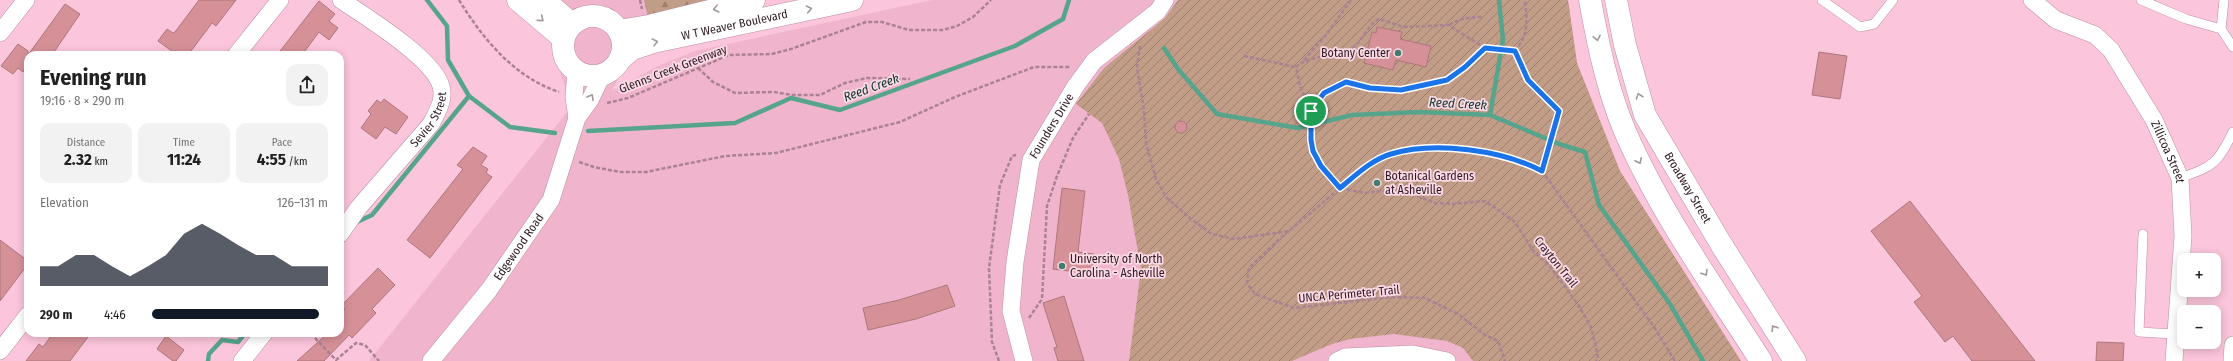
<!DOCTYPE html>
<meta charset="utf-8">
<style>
:root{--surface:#fff;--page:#f2f2f2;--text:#222;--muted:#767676;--accent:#111827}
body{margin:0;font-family:"Fira Sans Condensed",sans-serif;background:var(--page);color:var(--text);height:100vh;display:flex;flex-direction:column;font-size:15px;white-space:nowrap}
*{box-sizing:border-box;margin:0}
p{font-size:13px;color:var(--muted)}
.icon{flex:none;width:22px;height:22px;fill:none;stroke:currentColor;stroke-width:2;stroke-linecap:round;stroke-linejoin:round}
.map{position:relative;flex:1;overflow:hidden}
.side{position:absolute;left:24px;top:51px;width:320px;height:286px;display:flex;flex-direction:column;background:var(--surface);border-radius:12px;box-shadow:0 2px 10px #0003}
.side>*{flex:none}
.fabs{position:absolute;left:2177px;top:253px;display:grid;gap:8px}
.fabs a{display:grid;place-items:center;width:44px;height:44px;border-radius:8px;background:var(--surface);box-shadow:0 2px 10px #0003;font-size:20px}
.pin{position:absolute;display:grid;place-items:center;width:34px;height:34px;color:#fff;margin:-17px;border:2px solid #fff;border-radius:50%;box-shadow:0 1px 4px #0007}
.round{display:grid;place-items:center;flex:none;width:42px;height:42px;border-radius:12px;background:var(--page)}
.headline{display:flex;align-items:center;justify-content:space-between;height:68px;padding:0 16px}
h1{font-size:22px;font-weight:700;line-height:30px}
.stats{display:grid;grid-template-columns:repeat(3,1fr);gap:6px;height:68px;padding:4px 16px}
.stats div{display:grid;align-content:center;border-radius:10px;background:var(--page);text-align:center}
.stats b{font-size:17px;font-weight:700}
.stats small{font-size:11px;font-weight:400}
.stats p{font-size:11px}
.chart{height:112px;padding:8px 16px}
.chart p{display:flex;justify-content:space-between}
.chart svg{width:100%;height:72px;margin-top:4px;fill:var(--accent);opacity:.7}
ul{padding:0 16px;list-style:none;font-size:13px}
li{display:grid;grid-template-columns:64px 48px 1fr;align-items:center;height:30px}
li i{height:10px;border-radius:5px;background:var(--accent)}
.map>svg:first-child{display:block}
.built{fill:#f0b5cd}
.forest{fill:url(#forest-firs)}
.garden{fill:url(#garden-furrows)}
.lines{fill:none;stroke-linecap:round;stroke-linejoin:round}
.stream{stroke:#57a48d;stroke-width:4.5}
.building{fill:#d69198;stroke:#ac777c}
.lane-casing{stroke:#bf8da2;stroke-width:10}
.street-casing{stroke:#bf8da2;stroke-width:18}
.secondary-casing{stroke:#bf8da2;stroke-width:23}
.path{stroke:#aa8293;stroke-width:2.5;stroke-dasharray:4 2;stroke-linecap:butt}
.lane{stroke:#fff;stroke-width:9}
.street{stroke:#fff;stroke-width:17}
.secondary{stroke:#fff;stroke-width:22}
.oneway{stroke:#a1989c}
.route-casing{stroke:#fff;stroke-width:8}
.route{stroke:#1a73e8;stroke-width:5}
.poi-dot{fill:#3f7e6c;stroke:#fbdae6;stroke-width:1.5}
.labels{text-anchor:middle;stroke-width:3.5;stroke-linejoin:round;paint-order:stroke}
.street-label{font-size:12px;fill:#2f1b24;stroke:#fbdae6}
.poi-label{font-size:12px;fill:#2f1b24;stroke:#fbdae6;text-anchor:start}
.water-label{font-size:13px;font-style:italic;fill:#10352b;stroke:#fbdae6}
</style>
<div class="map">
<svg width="2233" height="361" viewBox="0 0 2233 361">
<defs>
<pattern id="forest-firs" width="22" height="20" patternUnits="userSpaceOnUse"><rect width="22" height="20" fill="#c19c86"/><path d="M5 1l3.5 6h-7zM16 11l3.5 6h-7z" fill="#9d7e6d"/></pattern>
<pattern id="garden-furrows" width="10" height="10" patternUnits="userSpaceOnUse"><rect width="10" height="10" fill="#c19c86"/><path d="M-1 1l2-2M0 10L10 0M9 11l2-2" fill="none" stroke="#9d7e6d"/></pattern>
</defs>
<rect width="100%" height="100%" fill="#fbc5db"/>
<path class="built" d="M538,0H661L648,18L612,91L658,66L695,51L932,0H1568L1577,63L1620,171L1741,361H369L571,107Z"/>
<path class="forest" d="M644,0H717L648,18Z"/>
<path class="garden" d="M1178,0H1568L1577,63L1620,171L1741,361H1473L1463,348L1447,341L1394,334L1350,339L1332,344L1292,361H1129L1141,269L1128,195L1119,159L1102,123L1076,104L1104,68L1165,18Z"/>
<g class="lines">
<path class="stream" d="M427,0L447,26L448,60L469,96L510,127L555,133
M1164,48L1178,69L1217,114L1298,128L1352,115L1420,112L1490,115L1559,144L1585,152L1599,205L1670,304L1703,361
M1490,115L1503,40L1499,0
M588,131L735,123L791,98L840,110L1015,46L1063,19L1069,0
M357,222L372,215L469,96
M208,361L209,354L222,340L238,342L245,333"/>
</g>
<path class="building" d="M199,0H236L216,26L212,23L188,55H177L158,41L167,29L173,33L175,32Z
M319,1L335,14L329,21L338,28L329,40L319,32L302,55H277Z
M65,4L80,14L52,55H28Z
M1377,27L1402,32L1400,39L1431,46L1426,67L1396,60L1393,70L1364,63L1372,32L1376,33Z
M18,44L28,51V64L23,72L18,68L13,74L1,66Z
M1819,52L1847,56L1840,99L1812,95Z
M384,99L408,117L396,134L385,127L376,139L361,128L371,114L368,111L377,100L381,103Z
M1175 127a6 6 0 1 1 12 0a6 6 0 1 1-12 0Z
M473,147L487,156L481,165L488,169L486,173L492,177L430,258L407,240L463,169L457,165Z
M1062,188L1085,191L1078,252L1094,254L1092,274L1053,269Z
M1910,201L2035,361H1972L1953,336L1945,342L1914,302L1922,296L1871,231Z
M0,240L28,261V264L0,301Z
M378,268L395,285L372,309L376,313L352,338L349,335L324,361H297L328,333H340V315L345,309L341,306Z
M947,285L955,306L916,319L868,330L863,308L899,300Z
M1064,296L1084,361H1058L1054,348L1057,347L1043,303Z
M53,333H91L70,361H26L39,344L43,347Z
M166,336L184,350L176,361H173L157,349Z
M2097,342L2124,343L2123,361H2096Z"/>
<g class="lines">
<defs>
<path id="lane" d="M1822,0L1860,27L1874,24L1893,0
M2141,0L2186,19L2221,29L2224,0
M2221,29L2233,47
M2180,178C2214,166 2217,164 2233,132
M2143,234L2139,332L2175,334"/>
<g id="street">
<path id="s1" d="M2032,0L2056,20L2095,35L2111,50L2154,120L2180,178L2183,236L2174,361"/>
<path d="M0,33L26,0"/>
<path d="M236,55L280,0"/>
<path d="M576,71L574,97L577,118"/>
<path id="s2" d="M340,234L359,207L431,124C437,112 445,100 441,86C433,58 366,17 341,0"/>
<path d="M0,351L28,315"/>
<path d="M242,361L264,333"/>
<path id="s3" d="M431,361L489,290L551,200L577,118L590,100L602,75"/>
<path id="s4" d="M1024,361L1011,311L1015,262L1031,160L1075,87L1094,61L1158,11L1165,0"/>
<path d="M1337,361L1345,357L1413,354L1447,361"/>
<path d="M2232,361L2233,345"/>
</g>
<g id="secondary">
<path d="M518,0L563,38"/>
<path d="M544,0L572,24"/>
<path d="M1590,0C1598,44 1607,88 1624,129C1659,211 1713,286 1761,361"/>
<path id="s5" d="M1616,0L1625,45L1645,115L1721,244L1795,361"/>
<circle cx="593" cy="46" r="30"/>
<path d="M619,31L649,26L754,0"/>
<path id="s6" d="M620,59L632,49L653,42L852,0"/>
</g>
</defs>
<use href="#lane" class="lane-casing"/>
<use href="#street" class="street-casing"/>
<use href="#secondary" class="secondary-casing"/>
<path class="path" d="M459,0C483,39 514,77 559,92
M640,0L642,9
M1449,25C1461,18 1470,17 1483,17
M1140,46L1137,67L1144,110L1146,143L1156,179L1166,197L1191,219L1212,234L1234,239L1289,231L1364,168L1390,155L1410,150L1477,151L1500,155L1527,163L1542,171L1654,327L1675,361
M1515,51L1485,48L1448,25L1404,27L1379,19C1367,25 1364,40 1352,48C1335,59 1312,53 1296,67L1300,86L1311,111V140L1313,151L1321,166L1340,188L1365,193L1399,189L1435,203L1453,204L1485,201L1515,222L1534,252L1549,265L1579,306L1591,327L1598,356L1596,361
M1515,51L1528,80L1559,111L1542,171
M1515,51C1529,34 1527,22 1525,0
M1244,56L1296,67
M1304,60L1326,35L1351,0
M698,68L713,82L735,93L774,92L792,95H820L845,83L867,78L910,79
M607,103L628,98L729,55L772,54L791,49L866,22H882L909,30H943L957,26L973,17L991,0
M1311,111L1324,93L1346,82L1370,88L1401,90L1447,80L1465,67L1485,48
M579,162L594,167L620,172H646L725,156L776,153L900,122L955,97L1034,67H1071
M1288,231L1249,268L1247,283L1255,294L1294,308L1391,297L1425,298L1458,314L1485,335L1498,341L1505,361
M1029,318L1042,299L1047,206L1057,176L1073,138L1089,114
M315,338L336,360L356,343L365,345L379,361
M999,361L992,342L989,268L1000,185L1012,156L1016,155"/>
<use href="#lane" class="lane"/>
<use href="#street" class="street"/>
<use href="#secondary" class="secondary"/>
</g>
<defs><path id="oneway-chevron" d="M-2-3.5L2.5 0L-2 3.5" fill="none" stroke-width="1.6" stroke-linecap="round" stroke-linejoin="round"/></defs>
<g class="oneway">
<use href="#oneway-chevron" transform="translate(716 9) rotate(166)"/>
<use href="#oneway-chevron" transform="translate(809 9) rotate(-12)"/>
<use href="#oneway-chevron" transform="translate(541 19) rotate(40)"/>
<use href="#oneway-chevron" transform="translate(1597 38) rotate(78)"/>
<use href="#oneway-chevron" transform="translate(655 42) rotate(-14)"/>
<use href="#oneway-chevron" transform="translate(1639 96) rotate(-109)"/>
<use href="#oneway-chevron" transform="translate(591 97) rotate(-61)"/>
<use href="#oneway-chevron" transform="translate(1639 161) rotate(65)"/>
<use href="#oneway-chevron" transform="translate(1705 273) rotate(58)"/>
<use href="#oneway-chevron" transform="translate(1774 328) rotate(-122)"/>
</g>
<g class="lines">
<defs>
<path id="route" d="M1485,48L1515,51L1528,80L1559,111L1542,171C1502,150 1435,141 1391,154C1371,160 1356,175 1340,188L1321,166L1313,151L1311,140V111L1324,93L1346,82L1370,88L1401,90L1447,80L1465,67Z"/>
</defs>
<use href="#route" class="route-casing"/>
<use href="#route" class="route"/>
</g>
<g class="poi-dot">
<circle cx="1398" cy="53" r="4"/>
<circle cx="1377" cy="183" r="4"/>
<circle cx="1062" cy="266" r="4"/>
</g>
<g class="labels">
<g class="street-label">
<text dy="4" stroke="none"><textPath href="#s6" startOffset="121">W T Weaver Boulevard</textPath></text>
<text transform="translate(673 69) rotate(-21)" y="4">Glenns Creek Greenway</text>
<text dy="4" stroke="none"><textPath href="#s2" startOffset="146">Sevier Street</textPath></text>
<text dy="4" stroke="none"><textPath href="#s4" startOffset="244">Founders Drive</textPath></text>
<text dy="4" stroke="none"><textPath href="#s1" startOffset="212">Zillicoa Street</textPath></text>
<text dy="4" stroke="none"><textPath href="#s5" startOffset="203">Broadway Street</textPath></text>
<text dy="4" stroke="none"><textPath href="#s3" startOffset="144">Edgewood Road</textPath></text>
<text transform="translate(1556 262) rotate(51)" y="4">Crayton Trail</text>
<text transform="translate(1349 294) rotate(-5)" y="4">UNCA Perimeter Trail</text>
</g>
<g class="poi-label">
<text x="1390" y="57" text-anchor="end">Botany Center</text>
<text x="1385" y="180">Botanical Gardens<tspan x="1385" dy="14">at Asheville</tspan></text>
<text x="1070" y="263">University of North<tspan x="1070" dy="14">Carolina - Asheville</tspan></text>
</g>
<g class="water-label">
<text transform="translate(871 87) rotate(-20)" y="5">Reed Creek</text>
<text transform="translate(1458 103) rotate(3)" y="5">Reed Creek</text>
</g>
</g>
</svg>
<div class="fabs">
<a>+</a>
<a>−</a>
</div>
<div class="pin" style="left:1311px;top:111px;background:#1e9e55"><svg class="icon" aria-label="arrive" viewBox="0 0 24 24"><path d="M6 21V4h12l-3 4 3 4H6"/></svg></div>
<section class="side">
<div class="headline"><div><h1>Evening run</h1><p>19:16 · 8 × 290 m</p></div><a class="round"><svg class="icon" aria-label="share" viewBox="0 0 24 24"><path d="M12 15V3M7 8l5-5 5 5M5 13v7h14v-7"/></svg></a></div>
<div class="stats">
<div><p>Distance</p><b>2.32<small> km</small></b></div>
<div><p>Time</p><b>11:24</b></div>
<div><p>Pace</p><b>4:55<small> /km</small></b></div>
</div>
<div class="chart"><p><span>Elevation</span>126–131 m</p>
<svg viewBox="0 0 160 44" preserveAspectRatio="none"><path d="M0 44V32L10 32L20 25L30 25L40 32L50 38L60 32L70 25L80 12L90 6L100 12L110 19L120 25L130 25L140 32L150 32L160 32V44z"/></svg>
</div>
<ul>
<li><b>290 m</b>4:46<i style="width:95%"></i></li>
</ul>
</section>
</div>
